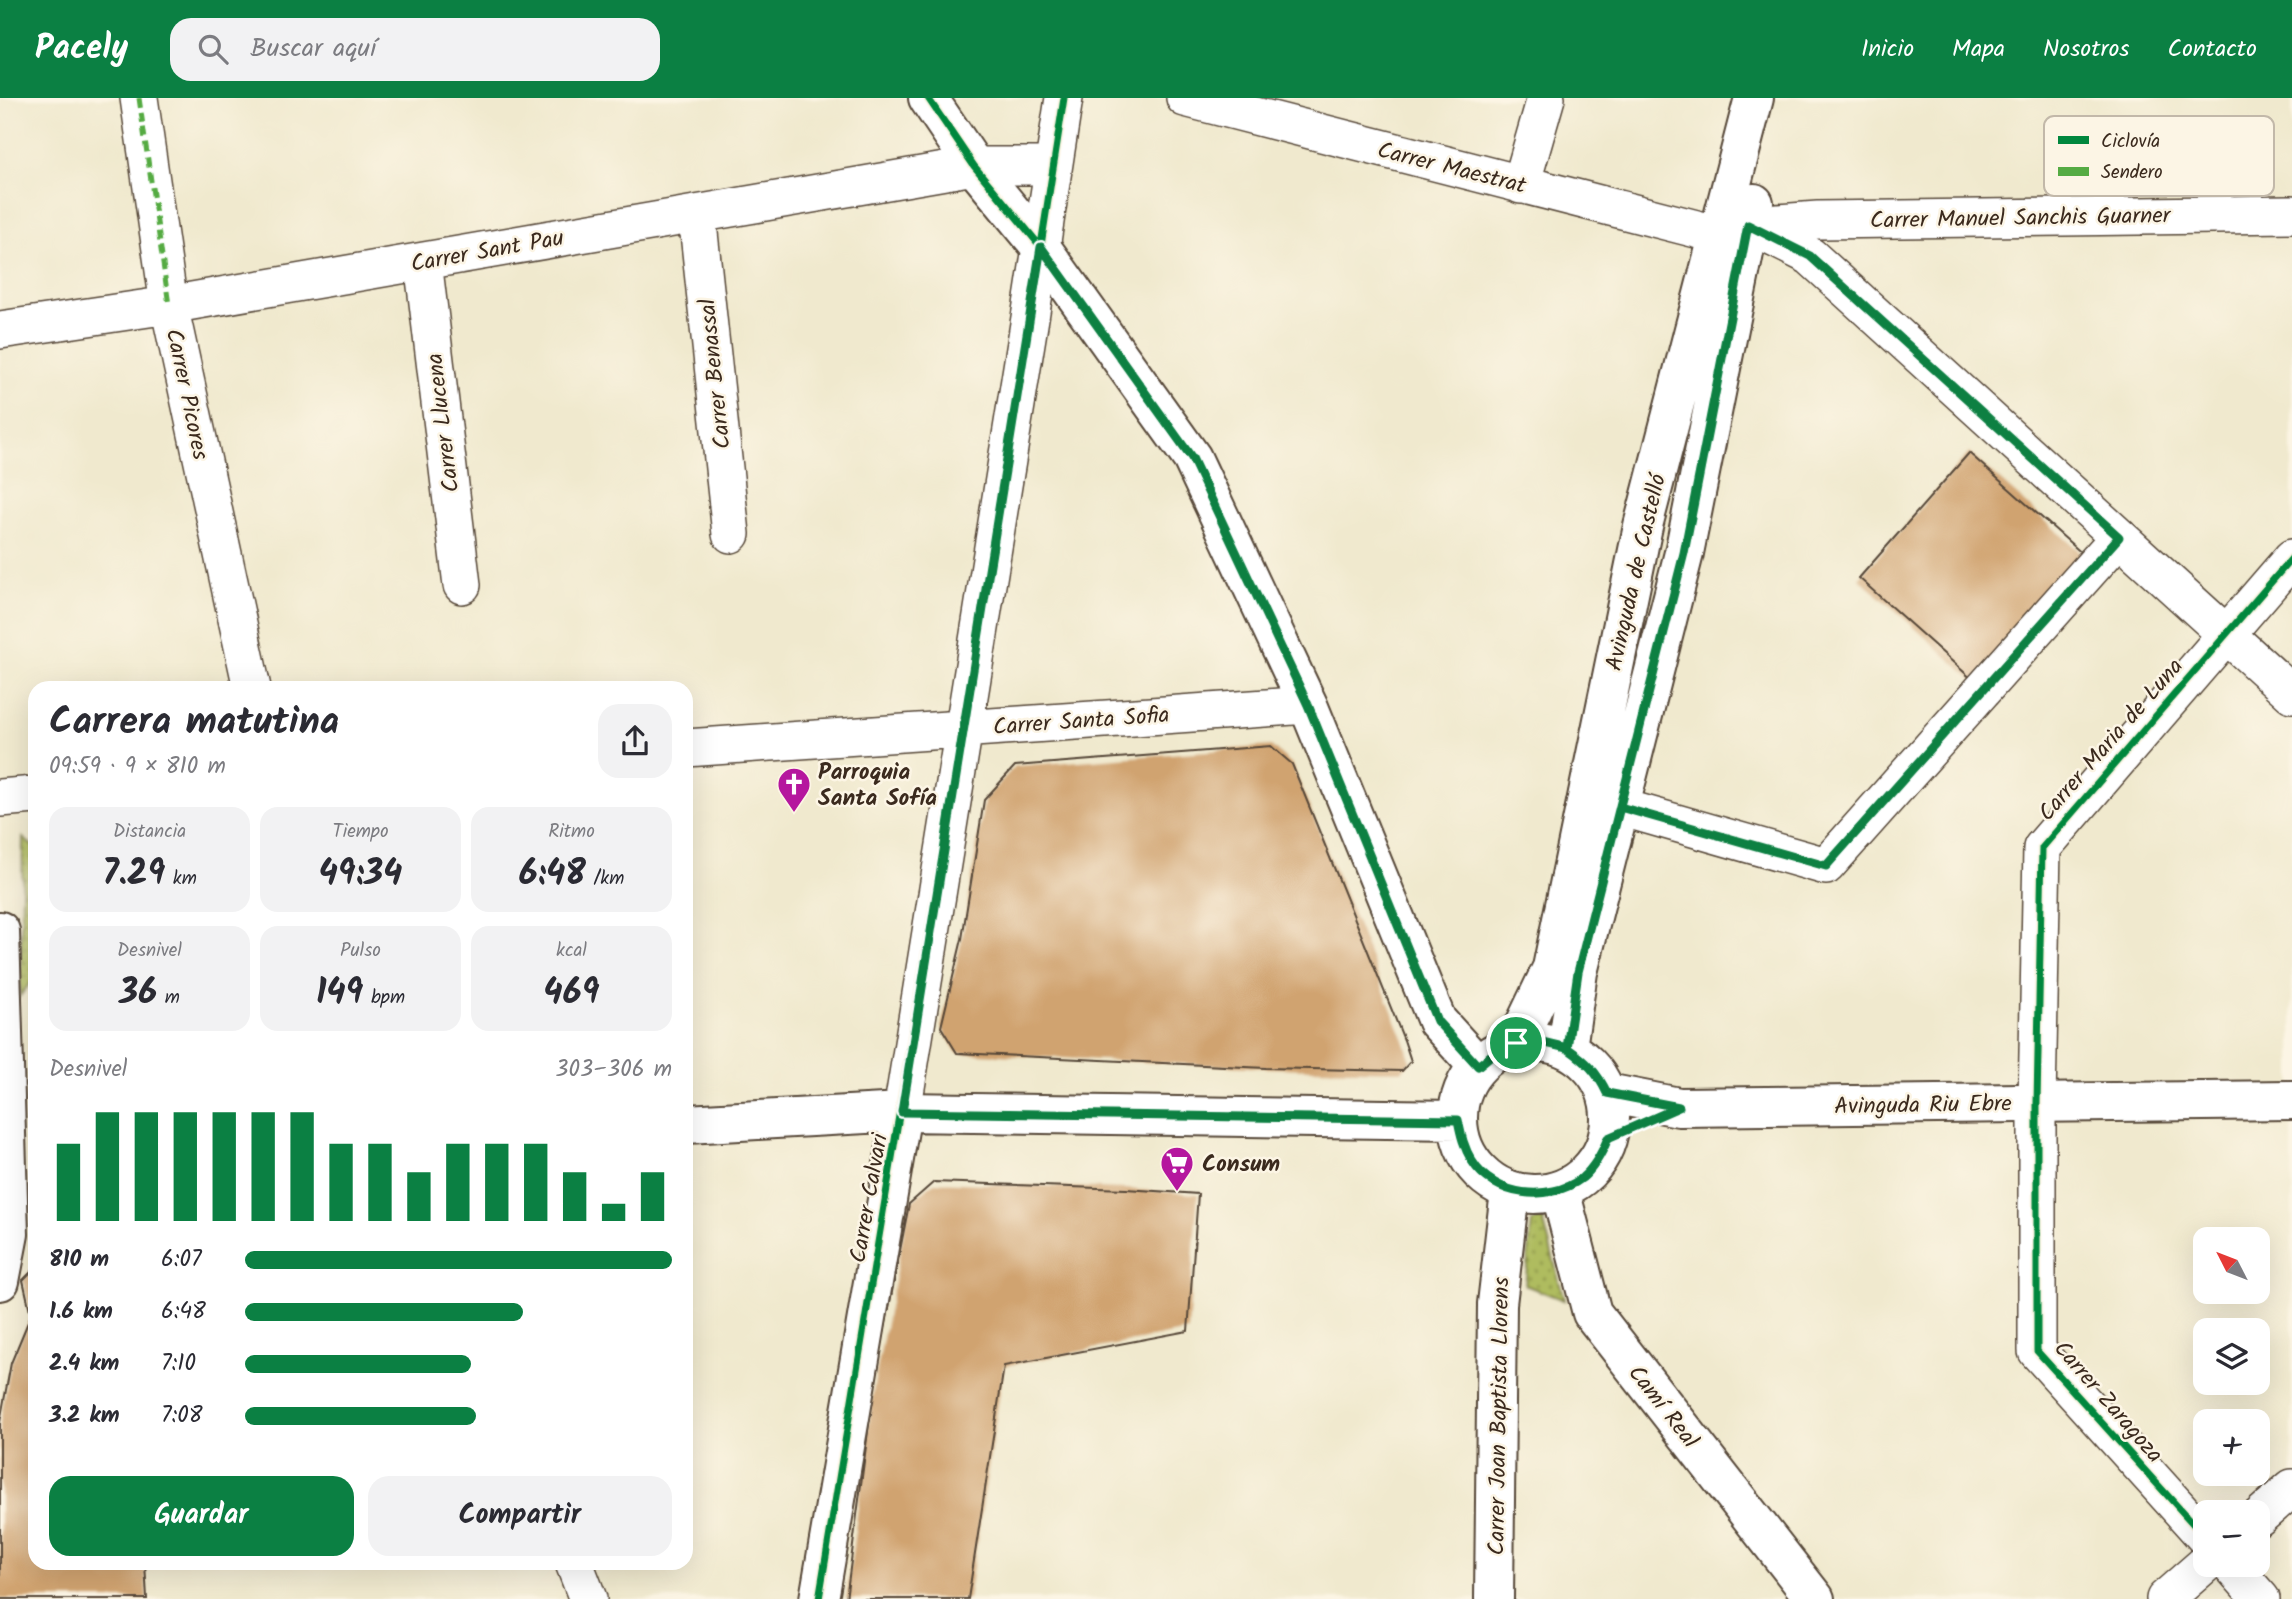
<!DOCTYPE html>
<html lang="es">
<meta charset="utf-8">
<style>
:root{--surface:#fff;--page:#f2f2f3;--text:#2b2b33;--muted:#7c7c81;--accent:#0b8043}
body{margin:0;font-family:Kalam,sans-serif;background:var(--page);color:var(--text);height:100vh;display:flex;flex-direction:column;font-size:26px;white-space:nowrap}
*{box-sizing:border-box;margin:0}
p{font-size:23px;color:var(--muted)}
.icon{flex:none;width:38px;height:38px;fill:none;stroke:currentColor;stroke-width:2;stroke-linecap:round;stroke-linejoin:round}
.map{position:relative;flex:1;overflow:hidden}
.details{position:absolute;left:28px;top:583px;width:665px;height:889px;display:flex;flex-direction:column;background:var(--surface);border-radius:21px;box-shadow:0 7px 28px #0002}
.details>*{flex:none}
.needle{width:46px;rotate:312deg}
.controls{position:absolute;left:2193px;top:1129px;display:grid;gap:14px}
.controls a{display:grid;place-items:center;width:77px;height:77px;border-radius:14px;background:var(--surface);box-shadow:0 7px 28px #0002;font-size:35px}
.pin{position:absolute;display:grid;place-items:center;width:60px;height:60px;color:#fff;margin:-30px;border:4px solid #fff;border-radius:50%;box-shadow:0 2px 7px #0007}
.round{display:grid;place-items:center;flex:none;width:74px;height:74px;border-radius:21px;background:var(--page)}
.head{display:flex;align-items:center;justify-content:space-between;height:119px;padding:0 21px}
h1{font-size:38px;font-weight:600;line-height:52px}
.metrics{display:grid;grid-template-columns:repeat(3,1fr);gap:10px;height:119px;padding:7px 21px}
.metrics div{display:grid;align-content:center;border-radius:18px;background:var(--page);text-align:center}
.metrics b{font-size:35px;font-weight:600}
.metrics small{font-size:19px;font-weight:400}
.metrics p{font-size:19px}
.chart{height:196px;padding:14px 21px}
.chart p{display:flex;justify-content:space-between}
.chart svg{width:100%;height:126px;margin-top:7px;stroke:var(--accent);stroke-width:6}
.cta{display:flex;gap:14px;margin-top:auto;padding:14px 21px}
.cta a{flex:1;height:80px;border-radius:21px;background:var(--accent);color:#fff;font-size:28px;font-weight:600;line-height:80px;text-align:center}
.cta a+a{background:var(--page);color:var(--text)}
ul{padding:0 21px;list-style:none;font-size:23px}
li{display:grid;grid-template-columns:112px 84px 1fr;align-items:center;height:52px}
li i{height:18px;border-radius:9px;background:var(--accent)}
header{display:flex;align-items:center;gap:42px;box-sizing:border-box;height:98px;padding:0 35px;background:var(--accent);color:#fff}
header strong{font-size:33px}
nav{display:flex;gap:38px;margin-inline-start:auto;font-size:24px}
.search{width:490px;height:63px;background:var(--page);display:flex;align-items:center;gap:18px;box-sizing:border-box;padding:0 24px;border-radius:21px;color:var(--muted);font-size:26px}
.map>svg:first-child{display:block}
.grass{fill:url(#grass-dots);stroke:#75733e;stroke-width:2}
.building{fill:#d0a36f}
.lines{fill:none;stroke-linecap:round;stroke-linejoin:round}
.street-casing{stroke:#564738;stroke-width:40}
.secondary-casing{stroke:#564738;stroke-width:42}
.street{stroke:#fff;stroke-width:37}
.secondary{stroke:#fff;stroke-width:38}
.quiet{stroke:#55ab43;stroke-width:5;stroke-dasharray:10 5;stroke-linecap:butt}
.cycleway-casing{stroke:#fcf5e5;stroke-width:11}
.cycleway{stroke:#00873e;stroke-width:7}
.route-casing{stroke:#fff;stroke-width:14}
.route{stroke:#0b8043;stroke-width:9}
.labels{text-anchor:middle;stroke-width:5;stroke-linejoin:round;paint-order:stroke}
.street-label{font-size:23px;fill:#3b2a1e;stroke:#fcf5e5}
.poi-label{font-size:23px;font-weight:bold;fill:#3b2a1e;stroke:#fcf5e5;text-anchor:start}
.key{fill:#fcf5e5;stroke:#c2b8a9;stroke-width:2}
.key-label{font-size:19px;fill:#3b2a1e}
</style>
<header>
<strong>Pacely</strong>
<div class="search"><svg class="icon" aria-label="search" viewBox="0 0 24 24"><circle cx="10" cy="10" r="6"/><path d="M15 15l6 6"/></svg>Buscar aquí</div>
<nav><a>Inicio</a><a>Mapa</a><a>Nosotros</a><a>Contacto</a></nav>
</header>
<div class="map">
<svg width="2292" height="1501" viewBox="0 0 2292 1501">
<defs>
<pattern id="grass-dots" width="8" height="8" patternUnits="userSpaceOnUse" patternTransform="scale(1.75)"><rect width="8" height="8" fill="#afbc5e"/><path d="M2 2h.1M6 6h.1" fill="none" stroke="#90994d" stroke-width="1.8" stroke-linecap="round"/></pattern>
</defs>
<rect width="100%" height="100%" fill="#fcf5e5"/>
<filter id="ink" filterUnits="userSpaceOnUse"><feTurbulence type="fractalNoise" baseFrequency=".0143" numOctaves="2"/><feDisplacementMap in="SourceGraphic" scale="14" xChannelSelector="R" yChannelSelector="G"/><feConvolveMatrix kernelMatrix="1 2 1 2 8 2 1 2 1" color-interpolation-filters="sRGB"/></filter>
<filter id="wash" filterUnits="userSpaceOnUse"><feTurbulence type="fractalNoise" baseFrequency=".00686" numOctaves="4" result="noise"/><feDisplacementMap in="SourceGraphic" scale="28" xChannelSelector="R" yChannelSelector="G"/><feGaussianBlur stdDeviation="1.57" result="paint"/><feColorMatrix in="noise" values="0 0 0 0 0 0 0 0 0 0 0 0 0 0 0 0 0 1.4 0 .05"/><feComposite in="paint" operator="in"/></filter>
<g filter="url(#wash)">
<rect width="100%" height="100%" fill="#f0e9ce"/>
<path class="grass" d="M23,740L35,750V879L20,898Z
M1543,1121L1564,1202L1525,1187L1532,1124Z"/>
<g id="blocks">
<path class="building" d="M1969,355L2085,458L1974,583L1859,480Z
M1271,648L1292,666L1404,942L1411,963L1402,973L1266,970L957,955L941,929L962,841L984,702L1015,668Z
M934,1084L1126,1091L1198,1096L1188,1233L1004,1268L968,1501H846L874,1287L909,1106Z
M35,1170V1465H145L147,1501H0V1324L11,1265L31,1217L23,1182Z"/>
</g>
</g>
<g filter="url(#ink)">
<use href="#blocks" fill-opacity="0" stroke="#564738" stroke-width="2"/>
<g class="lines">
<defs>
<path id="street" d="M139,0L169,207L252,590
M1185,0L1720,137
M1521,87L1546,0
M697,116L731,436
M1748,127L1810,158L2292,596
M1749,127L1818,122L2292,116
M423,163L462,487
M0,232L169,207L974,68H1053
M686,650L1308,607
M0,700L35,697
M1620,709L1826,768L2119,439
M902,1014L1034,195L1064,0
M2258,1420L2292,1390
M2205,1439L2037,1253V1005L2042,750L2292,460
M574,1465L588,1501
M2230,1466L2261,1501
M2165,1501L2205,1466"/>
<path id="secondary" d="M928,0L974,68L1041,149L1192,360L1308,607L1437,923L1478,968
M0,833L9,1136L0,1183
M1458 1020a76 76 0 1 1 152 0a76 76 0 1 1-152 0Z
M1516,945L1552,870L1643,428L1754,0
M1567,950L1578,874L1684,455L1754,105
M1607,995L1679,1009L2292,1002
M686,1026L902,1014L1458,1022
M1560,1092L1592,1215L1815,1501
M819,1501L902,1014
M1494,1501L1497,1206L1510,1093"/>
</defs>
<use href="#street" class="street-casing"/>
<use href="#secondary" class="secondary-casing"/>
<use href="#street" class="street"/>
<use href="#secondary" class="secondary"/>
<path class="quiet" d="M139,0L169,207"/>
<defs>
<path id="cycleway" d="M928,0L974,68L1041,149L1192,360L1308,607L1437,923L1478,968
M2205,1439L2037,1253V1005L2042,750L2292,460
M819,1501C905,1001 987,501 1064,0"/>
</defs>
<use href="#cycleway" class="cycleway-casing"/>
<use href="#cycleway" class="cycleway"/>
</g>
</g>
<g class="lines" filter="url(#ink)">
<defs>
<path id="route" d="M1516,945L1495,954L1478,968L1437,923L1308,607L1192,360L1041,149L902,1014L1458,1022C1461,1037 1464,1050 1472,1063C1494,1099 1549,1105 1582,1080C1595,1069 1602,1055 1608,1040L1679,1009L1607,995C1597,974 1586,963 1567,950L1578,874L1684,455L1748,127L1810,158L2119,439L1826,768L1620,709L1578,874L1567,950L1542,944L1516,945"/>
</defs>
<use href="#route" class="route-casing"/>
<use href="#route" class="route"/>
</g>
<defs>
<symbol id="church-pin" viewBox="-11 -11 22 30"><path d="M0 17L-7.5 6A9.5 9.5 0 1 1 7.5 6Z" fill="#b5179e" stroke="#fcf5e5"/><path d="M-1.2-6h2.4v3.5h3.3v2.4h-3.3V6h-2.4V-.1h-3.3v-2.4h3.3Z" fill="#fff"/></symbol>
<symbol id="supermarket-pin" viewBox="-11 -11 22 30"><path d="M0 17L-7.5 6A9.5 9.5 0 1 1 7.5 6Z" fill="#b5179e" stroke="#fcf5e5"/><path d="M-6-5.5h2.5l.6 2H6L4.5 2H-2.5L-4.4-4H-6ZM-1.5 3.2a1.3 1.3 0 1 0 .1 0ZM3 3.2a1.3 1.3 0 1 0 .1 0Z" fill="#fff"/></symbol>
</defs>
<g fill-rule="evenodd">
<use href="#church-pin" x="775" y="667" width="38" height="52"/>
<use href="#supermarket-pin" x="1158" y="1046" width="38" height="52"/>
</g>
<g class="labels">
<g class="street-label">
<text transform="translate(1452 69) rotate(14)" y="8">Carrer Maestrat</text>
<text transform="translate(2020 119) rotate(-1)" y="8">Carrer Manuel Sanchis Guarner</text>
<text transform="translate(487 152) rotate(-10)" y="8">Carrer Sant Pau</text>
<text transform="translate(714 276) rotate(-96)" y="8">Carrer Benassal</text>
<text transform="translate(188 296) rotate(78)" y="8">Carrer Picores</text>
<text transform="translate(442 325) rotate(-97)" y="8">Carrer Llucena</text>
<text transform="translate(1635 474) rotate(-77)" y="8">Avinguda de Castelló</text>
<text transform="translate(1081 622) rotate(-4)" y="8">Carrer Santa Sofia</text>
<text transform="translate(2110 641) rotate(-49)" y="8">Carrer Maria de Luna</text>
<text transform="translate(1923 1006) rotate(-1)" y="8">Avinguda Riu Ebre</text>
<text transform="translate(868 1100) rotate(-80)" y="8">Carrer Calvari</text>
<text transform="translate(2109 1303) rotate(49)" y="8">Carrer Zaragoza</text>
<text transform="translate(1664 1308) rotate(52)" y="8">Camí Real</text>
<text transform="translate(1498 1318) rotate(-89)" y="8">Carrer Joan Baptista Llorens</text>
</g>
<g class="poi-label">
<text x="818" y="681">Parroquia<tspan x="818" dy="26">Santa Sofía</tspan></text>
<text x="1202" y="1073">Consum</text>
</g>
</g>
<rect x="2044" y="18" width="230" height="80" rx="10" class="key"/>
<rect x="2058" y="38" width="31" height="8" fill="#00873e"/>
<rect x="2058" y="69" width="31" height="9" fill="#55ab43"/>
<g class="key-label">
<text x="2101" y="49">Ciclovía</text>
<text x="2101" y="80">Sendero</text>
</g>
</svg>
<div class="controls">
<a><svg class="needle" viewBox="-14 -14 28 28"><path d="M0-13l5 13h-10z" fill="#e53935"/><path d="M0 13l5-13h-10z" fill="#7c7c81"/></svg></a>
<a><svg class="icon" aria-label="layers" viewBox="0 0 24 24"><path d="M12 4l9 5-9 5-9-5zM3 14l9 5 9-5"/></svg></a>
<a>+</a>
<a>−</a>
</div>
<div class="pin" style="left:1516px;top:945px;background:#1e9e55"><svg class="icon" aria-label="arrive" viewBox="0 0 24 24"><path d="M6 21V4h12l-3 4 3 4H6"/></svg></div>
<section class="details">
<div class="head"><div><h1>Carrera matutina</h1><p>09:59 · 9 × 810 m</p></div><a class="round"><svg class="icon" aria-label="share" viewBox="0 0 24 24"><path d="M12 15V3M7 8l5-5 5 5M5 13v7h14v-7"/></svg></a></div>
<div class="metrics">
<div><p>Distancia</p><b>7.29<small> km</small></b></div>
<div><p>Tiempo</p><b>49:34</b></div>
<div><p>Ritmo</p><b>6:48<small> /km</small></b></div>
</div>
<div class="metrics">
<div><p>Desnivel</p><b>36<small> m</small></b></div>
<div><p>Pulso</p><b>149<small> bpm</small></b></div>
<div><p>kcal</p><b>469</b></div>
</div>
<div class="chart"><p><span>Desnivel</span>303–306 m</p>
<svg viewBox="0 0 160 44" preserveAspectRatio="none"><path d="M5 44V17M15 44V6M25 44V6M35 44V6M45 44V6M55 44V6M65 44V6M75 44V17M85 44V17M95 44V27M105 44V17M115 44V17M125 44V17M135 44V27M145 44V38M155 44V27"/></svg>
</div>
<ul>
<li><b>810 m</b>6:07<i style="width:100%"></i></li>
<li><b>1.6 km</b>6:48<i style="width:65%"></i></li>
<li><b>2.4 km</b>7:10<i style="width:53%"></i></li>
<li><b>3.2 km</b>7:08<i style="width:54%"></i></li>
</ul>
<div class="cta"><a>Guardar</a><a>Compartir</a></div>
</section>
</div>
